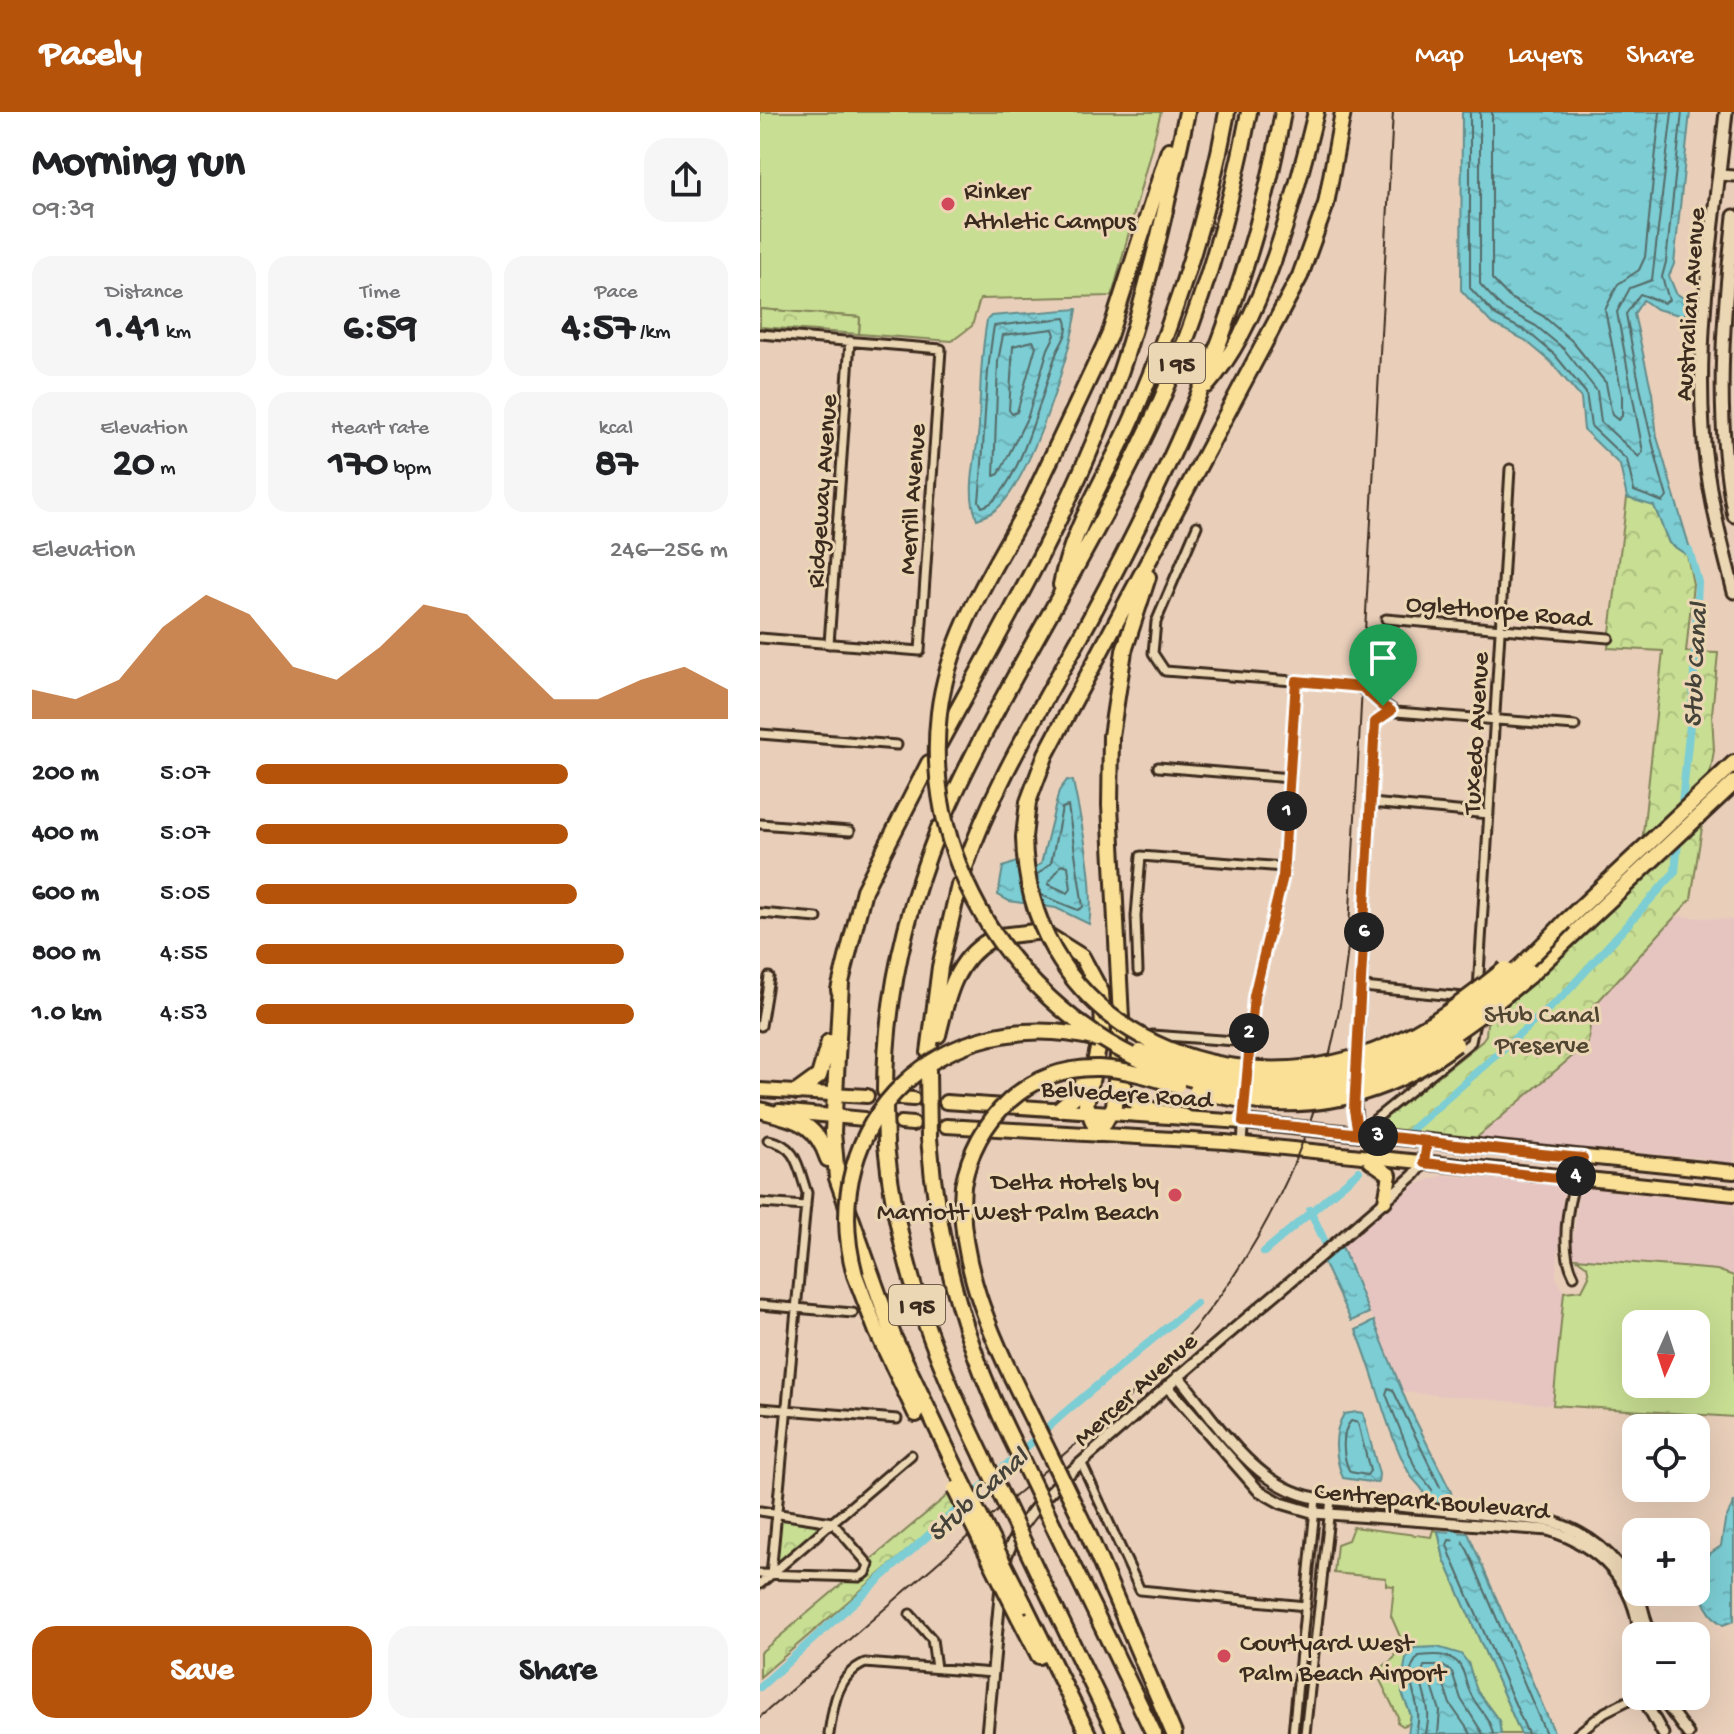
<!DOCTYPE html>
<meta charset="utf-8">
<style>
:root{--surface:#fff;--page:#f6f6f6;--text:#202124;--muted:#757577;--accent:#b45309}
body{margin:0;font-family:"Gochi Hand",sans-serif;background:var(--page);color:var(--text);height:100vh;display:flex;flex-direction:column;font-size:30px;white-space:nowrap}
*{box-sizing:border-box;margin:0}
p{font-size:26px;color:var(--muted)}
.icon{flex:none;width:44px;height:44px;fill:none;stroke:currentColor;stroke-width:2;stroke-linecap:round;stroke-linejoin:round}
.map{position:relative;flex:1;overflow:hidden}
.panel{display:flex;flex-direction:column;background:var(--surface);width:760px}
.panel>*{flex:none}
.needle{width:52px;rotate:183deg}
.fabs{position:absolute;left:862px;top:1198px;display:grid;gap:16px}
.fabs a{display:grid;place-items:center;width:88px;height:88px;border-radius:16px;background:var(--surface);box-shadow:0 8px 32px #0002;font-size:40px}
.pin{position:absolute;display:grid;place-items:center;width:68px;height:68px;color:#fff;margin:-82px -34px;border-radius:50% 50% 50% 0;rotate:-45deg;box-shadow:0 0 8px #0007}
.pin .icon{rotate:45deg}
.km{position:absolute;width:40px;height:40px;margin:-20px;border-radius:50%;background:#222;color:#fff;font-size:22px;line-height:40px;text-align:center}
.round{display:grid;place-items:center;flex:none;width:84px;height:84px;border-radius:24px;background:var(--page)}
.headline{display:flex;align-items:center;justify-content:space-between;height:136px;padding:0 32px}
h1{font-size:44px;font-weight:700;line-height:60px}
.metrics{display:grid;grid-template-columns:repeat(3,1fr);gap:12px;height:136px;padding:8px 32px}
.metrics div{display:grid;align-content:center;border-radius:20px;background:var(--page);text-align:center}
.metrics b{font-size:40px;font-weight:700}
.metrics small{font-size:22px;font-weight:400}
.metrics p{font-size:22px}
.chart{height:224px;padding:16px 32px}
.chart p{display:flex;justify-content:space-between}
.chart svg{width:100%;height:144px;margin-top:8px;fill:var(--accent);opacity:.7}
.primary-button{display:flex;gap:16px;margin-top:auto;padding:16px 32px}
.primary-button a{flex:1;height:92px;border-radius:24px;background:var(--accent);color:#fff;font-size:32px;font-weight:700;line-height:92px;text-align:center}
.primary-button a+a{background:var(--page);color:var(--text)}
ul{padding:0 32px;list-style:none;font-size:26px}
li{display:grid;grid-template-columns:128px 96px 1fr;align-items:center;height:60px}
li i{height:20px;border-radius:10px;background:var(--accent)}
header{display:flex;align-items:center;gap:48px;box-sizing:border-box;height:112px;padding:0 40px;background:var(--accent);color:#fff}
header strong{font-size:38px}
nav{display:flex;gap:44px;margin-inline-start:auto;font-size:28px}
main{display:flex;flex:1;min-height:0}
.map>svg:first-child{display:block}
.built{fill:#e6c5c0}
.green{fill:#c8de93;stroke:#828458;stroke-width:2;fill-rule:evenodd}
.park{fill:url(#park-crowns);stroke:#828458;stroke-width:2}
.water{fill:url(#water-ripples);stroke:#628c8b;stroke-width:2}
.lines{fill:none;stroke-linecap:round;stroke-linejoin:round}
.shore{stroke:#556b67;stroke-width:2}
.canal{stroke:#7ccdd4;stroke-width:8}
.minor-casing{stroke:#3b2a1e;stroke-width:13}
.tertiary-casing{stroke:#3b2a1e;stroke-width:15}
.secondary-casing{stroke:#3b2a1e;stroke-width:17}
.primary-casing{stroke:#3b2a1e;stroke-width:18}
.motorway-casing{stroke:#3b2a1e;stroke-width:20}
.minor{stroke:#ecd7b5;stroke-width:7}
.tertiary{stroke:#ecd7b5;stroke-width:9}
.secondary{stroke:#ecd7b5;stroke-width:11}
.primary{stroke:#fadf96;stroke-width:12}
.motorway{stroke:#fadf96;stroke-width:14}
.rail{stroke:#3b2a1e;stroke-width:2}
.motorway-bridge-casing{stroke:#3b2a1e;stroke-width:20;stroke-linecap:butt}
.motorway-bridge{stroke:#fadf96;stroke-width:14}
.route-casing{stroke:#fff;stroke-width:16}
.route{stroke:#b45309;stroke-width:10}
.poi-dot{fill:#d1495b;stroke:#ecd7b5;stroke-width:3}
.labels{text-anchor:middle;stroke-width:6;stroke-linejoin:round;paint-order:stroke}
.shield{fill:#ecd7b5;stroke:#705e4b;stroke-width:2}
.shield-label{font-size:24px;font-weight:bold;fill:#3b2a1e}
.poi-label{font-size:26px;fill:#3b2a1e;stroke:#ecd7b5;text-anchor:start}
.street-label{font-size:26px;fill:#3b2a1e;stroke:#ecd7b5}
.park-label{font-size:26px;fill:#504530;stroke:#ecd7b5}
.water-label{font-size:28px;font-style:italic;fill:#454239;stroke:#ecd7b5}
</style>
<header>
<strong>Pacely</strong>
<nav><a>Map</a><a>Layers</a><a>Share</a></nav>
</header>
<main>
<section class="panel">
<div class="headline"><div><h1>Morning run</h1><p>09:39</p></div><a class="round"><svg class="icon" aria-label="share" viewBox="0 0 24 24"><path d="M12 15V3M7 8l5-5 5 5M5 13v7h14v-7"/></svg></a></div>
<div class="metrics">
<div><p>Distance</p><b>1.41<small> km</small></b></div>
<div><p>Time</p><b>6:59</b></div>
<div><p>Pace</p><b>4:57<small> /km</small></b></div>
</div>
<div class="metrics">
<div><p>Elevation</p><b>20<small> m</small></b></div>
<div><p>Heart rate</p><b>170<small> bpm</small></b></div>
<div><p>kcal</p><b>87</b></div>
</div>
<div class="chart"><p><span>Elevation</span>246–256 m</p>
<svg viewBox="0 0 160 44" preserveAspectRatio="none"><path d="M0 44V35L10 38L20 32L30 16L40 6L50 12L60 28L70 32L80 22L90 9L100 12L110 25L120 38L130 38L140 32L150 28L160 35V44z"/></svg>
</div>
<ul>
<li><b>200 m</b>5:07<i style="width:66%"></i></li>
<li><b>400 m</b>5:07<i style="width:66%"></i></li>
<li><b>600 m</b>5:05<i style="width:68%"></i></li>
<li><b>800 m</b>4:55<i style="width:78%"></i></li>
<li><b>1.0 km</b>4:53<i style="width:80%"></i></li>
</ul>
<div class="primary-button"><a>Save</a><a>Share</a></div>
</section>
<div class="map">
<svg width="974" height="1622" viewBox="0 0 974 1622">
<defs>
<pattern id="park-crowns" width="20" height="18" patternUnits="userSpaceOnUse" patternTransform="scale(2)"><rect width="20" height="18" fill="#c8de93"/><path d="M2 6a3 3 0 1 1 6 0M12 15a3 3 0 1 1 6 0" fill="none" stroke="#adbf7e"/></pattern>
<pattern id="water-ripples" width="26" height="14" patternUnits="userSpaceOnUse" patternTransform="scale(2)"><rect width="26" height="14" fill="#7ccdd4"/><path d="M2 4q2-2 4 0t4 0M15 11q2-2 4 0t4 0" fill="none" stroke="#6cb0b6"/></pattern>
</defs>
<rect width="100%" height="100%" fill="#e9cfba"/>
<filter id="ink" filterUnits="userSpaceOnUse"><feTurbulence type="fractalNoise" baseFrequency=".0125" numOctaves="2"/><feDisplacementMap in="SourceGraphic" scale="16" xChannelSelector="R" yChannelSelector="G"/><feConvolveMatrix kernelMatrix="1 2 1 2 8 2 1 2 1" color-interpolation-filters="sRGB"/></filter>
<g filter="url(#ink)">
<path class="built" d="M916,804L974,808V1054L942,1046L714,1028L828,931L832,896Z
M683,1063L798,1073L804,1077L796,1164L804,1180L793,1293L643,1280L581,1132L654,1073Z
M822,1076L974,1092V1164L957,1158L816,1146L812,1139L818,1084Z"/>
<path class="green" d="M0,0H401L352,184L220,187L212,214L192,229L99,222L100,205L0,197Z
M816,1146L957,1158L974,1164V1305L793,1293L804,1180L822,1178L829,1164L827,1154ZM876,1212H936V1272H876Z
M593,1415L671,1425L673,1418L678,1419L684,1447L761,1622H741L739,1609L717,1579L708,1551L642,1581L651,1603L649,1612L643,1614L637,1610L638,1605L616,1560L634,1546L636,1532L642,1529L631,1504L634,1474L626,1473V1466L574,1461L577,1432L588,1428Z"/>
<path class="park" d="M0,197L100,205L99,222L0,215Z
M867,386L894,393L909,431L927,443L933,472L926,540L958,541L952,602L954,638L931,787L832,896L828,931L714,1028L629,1018L625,1008L628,1004L720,931L726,923L727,911L878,767L903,539L848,536Z
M189,1382L197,1396L0,1565V1541Z
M16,1400L72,1410L11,1463Z"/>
<path class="water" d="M702,0H930L914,152L909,164L916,181L929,190L924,204L896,197L883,188L874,202L892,281L897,325L933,447L909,431L894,394L867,386L860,353L824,318L821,286L790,249L765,228L731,211L701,178Z
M317,197C311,240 269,374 234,399C229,403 222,405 217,407C205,378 217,345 219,314C220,278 221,243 227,208L231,204Z
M307,668L313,669C321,710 336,771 329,812L296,796L249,789L238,783L243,755L259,749L275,755L281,752L299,679Z
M581,1132L609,1201L591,1209L562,1148Z
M614,1209L647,1291L691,1380L692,1390L665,1387C664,1374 655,1372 649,1361C625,1316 616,1265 596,1218Z
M597,1300L603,1301L619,1362L618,1371L583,1366C575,1346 572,1321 584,1302Z
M974,1389V1509L963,1513C943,1501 936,1474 936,1451L961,1434L965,1409Z
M678,1419L708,1421L795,1622H761L684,1447Z
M677,1535L701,1542L708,1551L717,1579L739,1609L741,1622H648L651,1603L642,1581L643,1563L646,1546L654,1536Z"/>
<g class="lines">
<path class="shore" d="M710,0V176L736,204L769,221L795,243L826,281L831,314L867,348L874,379L903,390L907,385C889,325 877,264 866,202L880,182L904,191L909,188L902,165L906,150L922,0
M720,0V172L742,196L776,214L804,237L837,279L841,310L879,345L883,340L857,200L870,176L892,168L912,0
M732,0V167L750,186L783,204L812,229L846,271L852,303L858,308L862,304V282L845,198L858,172L879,158L885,145L900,0
M305,206C311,219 302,229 297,240C284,272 258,387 222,395L219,389C225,331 224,271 234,214Z
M293,217L295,223L288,237L268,304L239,362L234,364L238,249L243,223Z
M273,229L276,234L257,300L252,302L249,298L253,234Z
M302,752L308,754L311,777L308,781L288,772Z
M278,762L291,751L302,696L308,694L323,795L318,798L281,783
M628,1276L633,1278L680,1375L678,1380L673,1379L655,1355L626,1282Z
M591,1309L598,1311L610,1359L607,1363L590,1360C583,1347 580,1321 591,1309Z
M656,1622C657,1616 659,1608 658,1602C657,1581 641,1563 659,1544C671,1543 686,1541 696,1549C704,1555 705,1569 709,1578C715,1595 730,1604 733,1622
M666,1622C667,1615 669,1608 668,1601C667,1583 657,1573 664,1554H683L692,1560L701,1587L723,1622
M678,1622L680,1599L672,1574L676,1565L682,1568L690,1592L711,1622
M768,1622L691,1444L687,1433L689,1428L702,1429L708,1439L786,1622"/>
<path class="canal" d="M651,1018L804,883L915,760L933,583L938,470L929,438
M550,1098L570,1141
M504,1140L599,1059
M677,1379L698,1429
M0,1575L303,1302L436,1191"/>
<defs>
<path id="minor" d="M0,222L181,237L160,539L0,526
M437,414L396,510L393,541L405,559L597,574L636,600L815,614
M626,507L849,526
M69,532L90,229
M0,622L137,633
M398,655L530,666
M611,691L729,702
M0,712L90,719
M0,801L57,806
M378,859L376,804L381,744L524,755
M603,875L704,885
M718,878L750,357
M1,914L9,865
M392,923L489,930
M598,944L615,610L631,599
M487,958L494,884L523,764L536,569
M595,981L598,1021L711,930L716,906
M8,1028C37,1033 38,1055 47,1081L11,1463
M482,1032L485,986
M0,1091L46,1094
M814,1164C797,1132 810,1078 823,1046
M0,1193L93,1201
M0,1296L137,1307
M322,1352L380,1478L546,1494
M0,1399L72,1410L109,1453L106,1461L99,1465L0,1462
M0,1472L151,1343
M150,1502L172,1527L176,1556
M69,1622C73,1594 77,1563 105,1551L233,1561
M533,1622L556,1386
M545,1622L571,1387
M817,1622L845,1600L877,1584"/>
<path id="tertiary" d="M960,63L974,64
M418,1264C457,1310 493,1375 556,1386L790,1409C830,1421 853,1442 876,1477
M407,1274L498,1378L521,1391L555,1401L788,1418C838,1433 876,1470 879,1524
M244,1451C261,1395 320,1353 362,1315C457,1228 558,1149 654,1063L664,1051L667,1029
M878,1480L890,1524
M882,1584L903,1622
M900,1584L928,1622
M227,1622L241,1474"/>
<path id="secondary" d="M966,0C955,105 936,212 943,317C946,373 960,426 974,480
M974,104C963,206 954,303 974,404"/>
<path id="primary" d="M0,978L107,984
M140,986L153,987
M186,990L483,1010L974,1060
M19,999L104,1007
M141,1011L153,1012
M186,1014L465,1030L974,1082
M610,1049L630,1063L625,1089"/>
<path id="motorway" d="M447,273C503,211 536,82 556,0
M272,387L349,224L409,38
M301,473C311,417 350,358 373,305C415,207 448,105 467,0
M179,632C238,523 301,416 346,300C383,203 405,101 427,0
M186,700C242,576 317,462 377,340C430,233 467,117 489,0
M264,725L268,690L286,642L540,164L566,92L583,0
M204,758C235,667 287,587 332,503C418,343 492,180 523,0
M805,810L974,651
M287,823L322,845L341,880L343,914L326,992L338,1022
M240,824L275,820
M772,861L974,671
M81,871L73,1020L77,1066L134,1226L204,1373
M79,878L104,778L169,651
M178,923C187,886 194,849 230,828
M169,941L180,855L199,773
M360,965C370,999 395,999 425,1005
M125,979C125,889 146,799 179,716
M37,980L59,964L69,930
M299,997L317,982L325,964
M0,998C36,1008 55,1009 68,1047
M338,1022L354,994L361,906L350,693L351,624L364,539L388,465
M169,1026C177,1132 204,1231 251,1326
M126,1033C137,1148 172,1240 222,1343
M203,1074C196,1155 238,1238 273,1308
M95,1163L117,1220L156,1302
M327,1419L414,1622
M306,1440L394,1622
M279,1463L356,1622
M264,1492L328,1622
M259,1505L279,1544"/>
</defs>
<use href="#minor" class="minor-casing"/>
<use href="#tertiary" class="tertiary-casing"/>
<use href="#secondary" class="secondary-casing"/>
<use href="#primary" class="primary-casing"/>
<use href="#motorway" class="motorway-casing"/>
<use href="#minor" class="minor"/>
<use href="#tertiary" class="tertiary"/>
<use href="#secondary" class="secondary"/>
<use href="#primary" class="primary"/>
<use href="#motorway" class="motorway"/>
<path class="rail" d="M0,1605C81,1535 162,1464 243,1394C292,1352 343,1311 389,1266C508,1149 571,999 588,835L633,0"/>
<defs>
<path id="motorway-bridge" d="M272,387C235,454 188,523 179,601C153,819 365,1019 581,972C658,955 714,909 772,861
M264,725C267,899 435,991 594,946C653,929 698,895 745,857
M380,940C574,1000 670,953 805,810
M168,958L169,1026
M437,978C531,1005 617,992 696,932
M125,995L126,1033
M203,1074C215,1007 268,954 339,956C365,957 391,965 417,973
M95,1163C53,1008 185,888 337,927
M273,1308L327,1419
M251,1326L306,1440
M222,1343L279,1463
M204,1373L264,1492
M195,1377L259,1505"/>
</defs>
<use href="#motorway-bridge" class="motorway-bridge-casing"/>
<use href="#motorway-bridge" class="motorway-bridge"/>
</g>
</g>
<g class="lines" filter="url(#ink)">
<defs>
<path id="route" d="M623,594L602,575L536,569L523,764L494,884L483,1010C597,1020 710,1036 823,1046L814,1068L664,1051L667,1029L598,1021L594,998L615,610L631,599L623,594"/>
</defs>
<use href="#route" class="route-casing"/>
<use href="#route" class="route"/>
</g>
<g class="poi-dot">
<circle cx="188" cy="92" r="8"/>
<circle cx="415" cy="1083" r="8"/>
<circle cx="464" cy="1544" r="8"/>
</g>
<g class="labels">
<g class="shield">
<rect x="389" y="231" width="56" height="40" rx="6"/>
<rect x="129" y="1173" width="56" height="40" rx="6"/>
</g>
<g class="shield-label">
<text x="417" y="259">I 95</text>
<text x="157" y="1201">I 95</text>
</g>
<g class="poi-label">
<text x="204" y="86">Rinker<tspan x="204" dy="30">Athletic Campus</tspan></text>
<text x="399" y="1077" text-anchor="end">Delta Hotels by<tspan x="399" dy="30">Marriott West Palm Beach</tspan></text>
<text x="480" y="1538">Courtyard West<tspan x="480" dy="30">Palm Beach Airport</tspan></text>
</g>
<g class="street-label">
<text transform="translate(928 192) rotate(-86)" y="9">Australian Avenue</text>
<text transform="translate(60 379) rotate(-86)" y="9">Ridgeway Avenue</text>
<text transform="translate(150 387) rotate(-86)" y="9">Merrill Avenue</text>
<text transform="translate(739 497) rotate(5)" y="9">Oglethorpe Road</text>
<text transform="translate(714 621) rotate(-87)" y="9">Tuxedo Avenue</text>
<text transform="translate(367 980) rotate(4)" y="9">Belvedere Road</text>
<text transform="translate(374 1276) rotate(-42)" y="9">Mercer Avenue</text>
<text transform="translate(672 1387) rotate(5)" y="9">Centrepark Boulevard</text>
</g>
<g class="park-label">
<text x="782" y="910">Stub Canal<tspan x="782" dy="30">Preserve</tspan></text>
</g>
<g class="water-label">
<text transform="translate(933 553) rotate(-87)" y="10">Stub Canal</text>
<text transform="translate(216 1381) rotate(-42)" y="10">Stub Canal</text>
</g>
</g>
</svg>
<div class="fabs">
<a><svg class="needle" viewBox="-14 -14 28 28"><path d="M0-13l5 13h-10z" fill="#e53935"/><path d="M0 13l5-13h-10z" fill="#757577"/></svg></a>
<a><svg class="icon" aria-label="locate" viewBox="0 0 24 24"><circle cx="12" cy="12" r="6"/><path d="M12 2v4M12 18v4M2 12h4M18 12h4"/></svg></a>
<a>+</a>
<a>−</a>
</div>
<div class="pin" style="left:623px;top:594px;background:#1e9e55"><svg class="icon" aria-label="arrive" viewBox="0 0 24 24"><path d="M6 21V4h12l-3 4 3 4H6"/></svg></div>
<b class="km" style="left:527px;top:699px">1</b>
<b class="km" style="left:489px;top:921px">2</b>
<b class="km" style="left:618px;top:1024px">3</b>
<b class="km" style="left:816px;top:1064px">4</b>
<b class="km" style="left:604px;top:820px">6</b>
</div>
</main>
